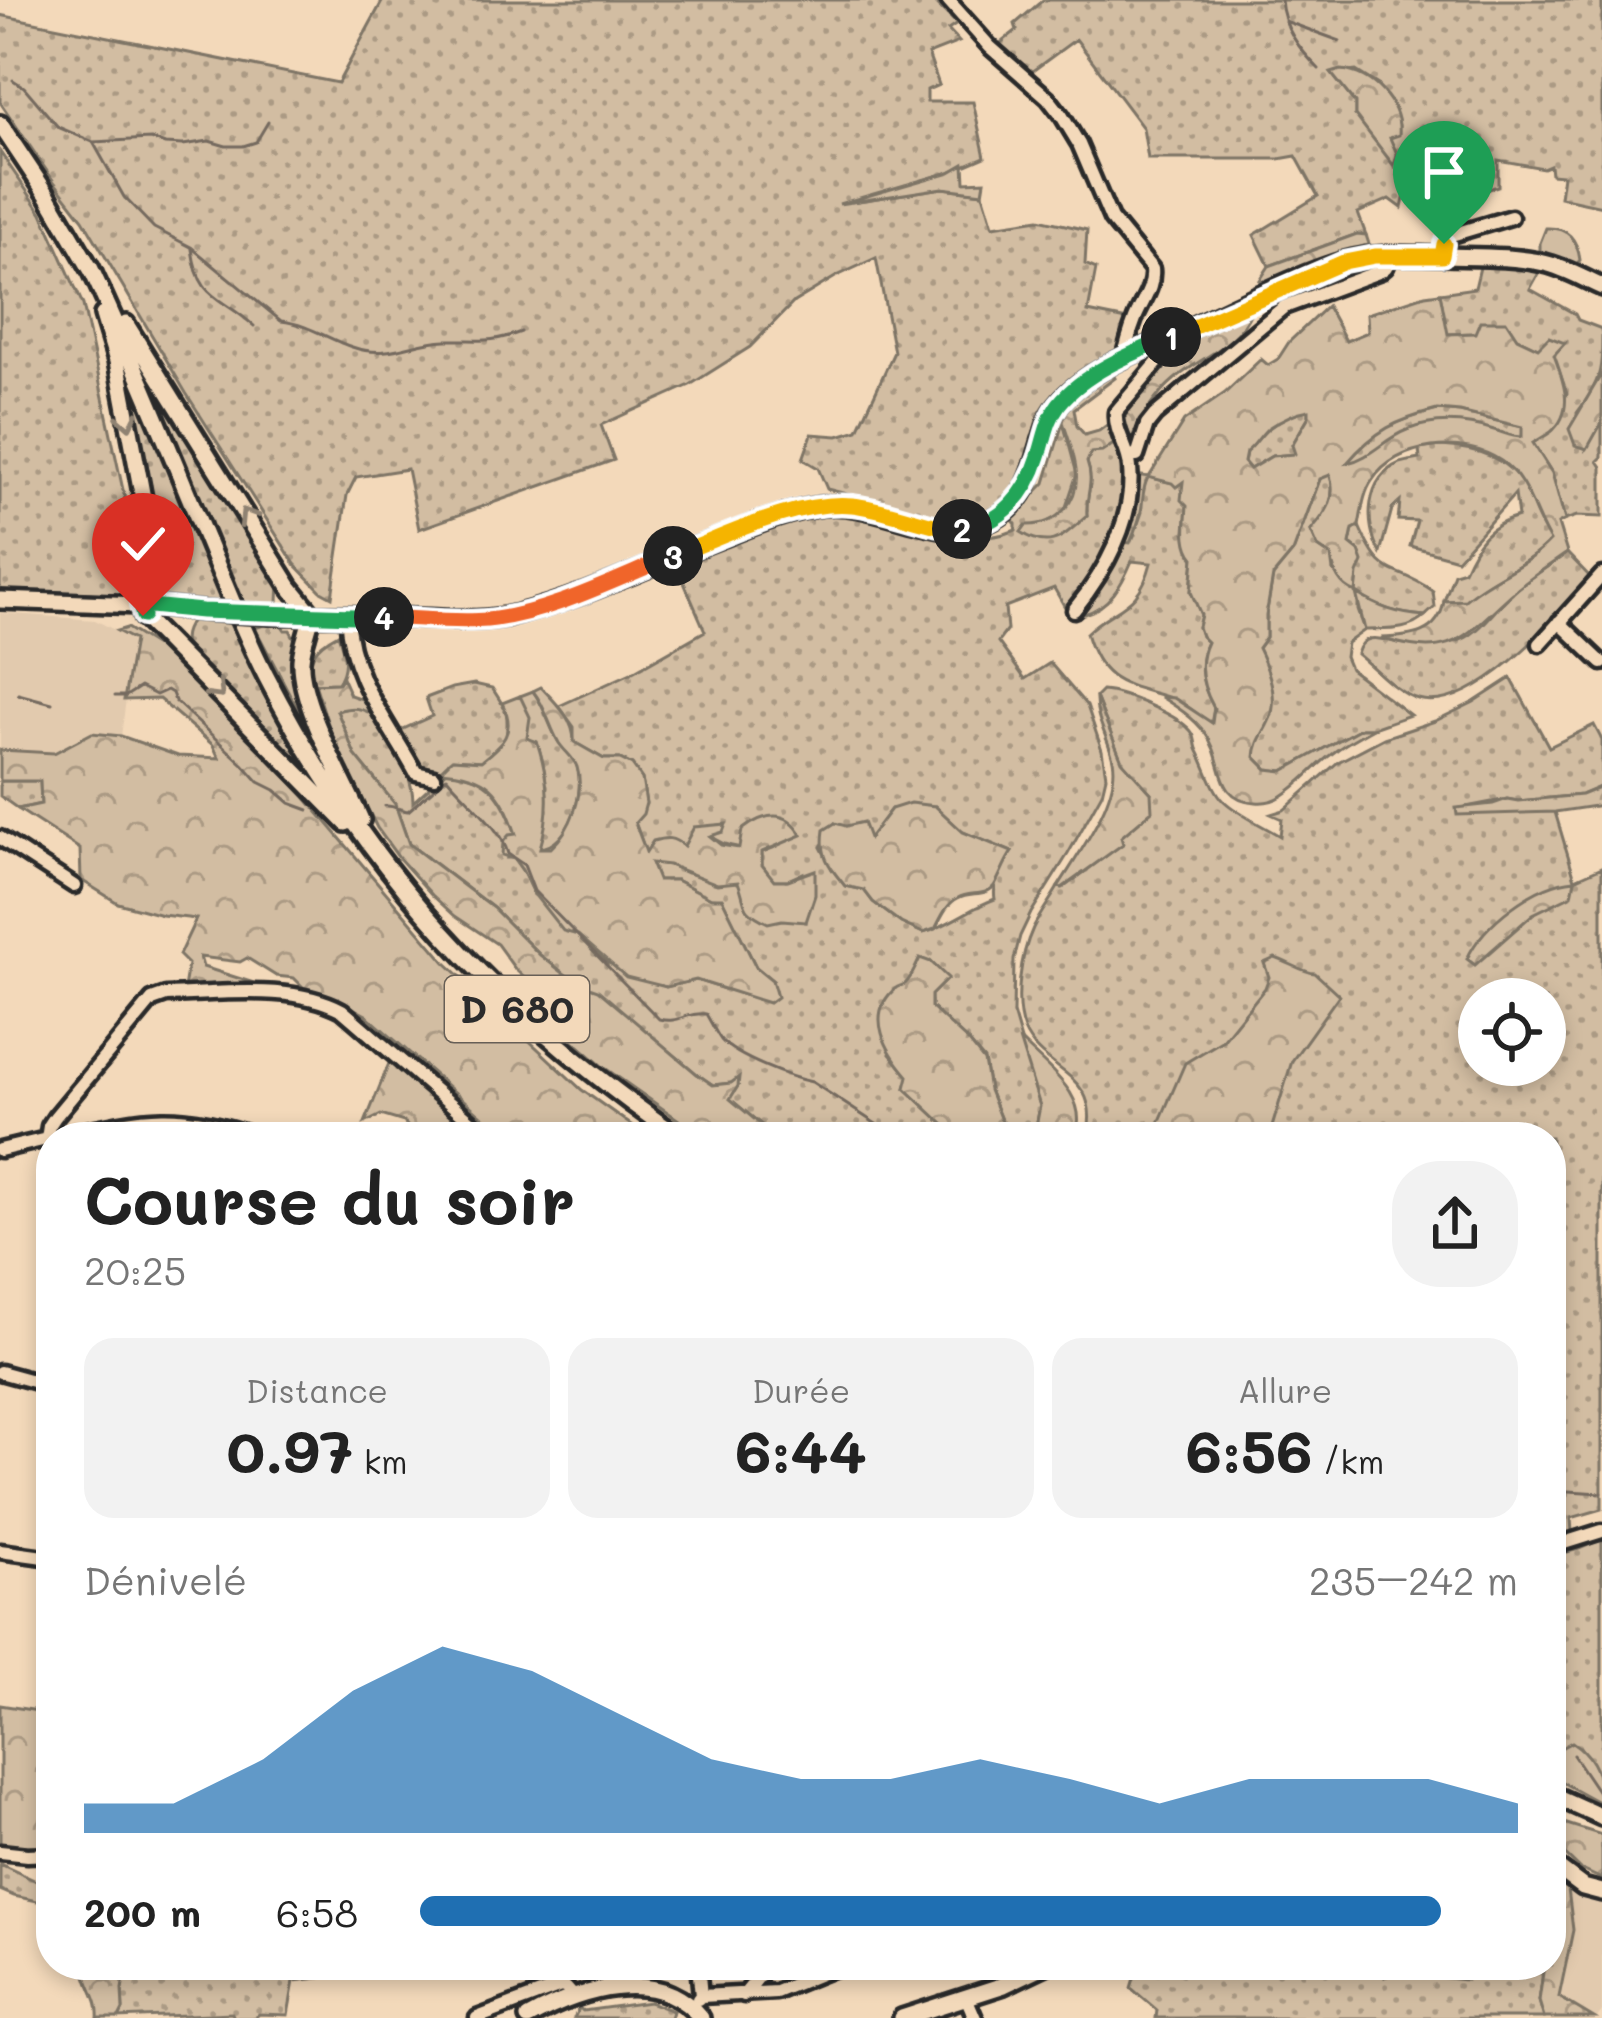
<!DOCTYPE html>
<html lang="fr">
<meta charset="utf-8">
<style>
:root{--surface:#fff;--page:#f2f2f2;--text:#222;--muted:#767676;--accent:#1f6fb2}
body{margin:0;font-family:Mali,sans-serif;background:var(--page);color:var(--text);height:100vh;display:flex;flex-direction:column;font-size:45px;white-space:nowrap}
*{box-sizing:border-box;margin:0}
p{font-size:39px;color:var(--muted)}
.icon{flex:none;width:66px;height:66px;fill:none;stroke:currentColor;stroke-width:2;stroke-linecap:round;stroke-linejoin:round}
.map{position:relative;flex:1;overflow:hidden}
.drawer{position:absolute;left:36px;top:1122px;width:1530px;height:858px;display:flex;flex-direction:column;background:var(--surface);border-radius:48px;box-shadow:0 6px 18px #0003}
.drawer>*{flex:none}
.tools{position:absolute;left:1458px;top:978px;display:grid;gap:24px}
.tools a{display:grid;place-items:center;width:108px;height:108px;border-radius:50%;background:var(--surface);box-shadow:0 6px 18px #0003;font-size:60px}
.pin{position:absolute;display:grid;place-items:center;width:102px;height:102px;color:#fff;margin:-123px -51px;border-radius:50% 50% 50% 0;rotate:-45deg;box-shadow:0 0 12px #0007}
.pin .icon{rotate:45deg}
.km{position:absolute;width:60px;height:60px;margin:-30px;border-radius:50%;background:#222;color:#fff;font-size:33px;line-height:60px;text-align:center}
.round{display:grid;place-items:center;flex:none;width:126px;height:126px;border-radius:48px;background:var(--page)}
.headline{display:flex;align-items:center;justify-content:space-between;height:204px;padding:0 48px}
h1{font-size:66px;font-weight:700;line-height:90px}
.metrics{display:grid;grid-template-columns:repeat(3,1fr);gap:18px;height:204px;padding:12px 48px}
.metrics div{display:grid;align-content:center;border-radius:30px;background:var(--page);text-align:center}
.metrics b{font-size:60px;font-weight:700}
.metrics small{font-size:33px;font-weight:400}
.metrics p{font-size:33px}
.chart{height:336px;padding:24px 48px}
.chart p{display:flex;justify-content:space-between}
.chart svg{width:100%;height:216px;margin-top:12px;fill:var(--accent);opacity:.7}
ul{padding:0 48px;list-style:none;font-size:39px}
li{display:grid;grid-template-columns:192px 144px 1fr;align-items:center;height:90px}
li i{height:30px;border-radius:15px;background:var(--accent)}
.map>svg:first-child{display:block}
.built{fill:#e2caae}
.grass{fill:url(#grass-dots);stroke:#7e7466;stroke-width:3;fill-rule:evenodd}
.forest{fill:url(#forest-crowns);stroke:#7e7466;stroke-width:3;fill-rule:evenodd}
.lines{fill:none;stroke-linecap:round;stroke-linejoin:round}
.stream{stroke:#746a5f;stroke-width:3}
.minor-casing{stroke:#2b2b2b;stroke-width:21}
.major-casing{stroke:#2b2b2b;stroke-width:24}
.minor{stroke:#f3d9ba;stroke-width:12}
.major{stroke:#f3d9ba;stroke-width:15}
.major-bridge-casing{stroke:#2b2b2b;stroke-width:24;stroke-linecap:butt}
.major-bridge{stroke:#f3d9ba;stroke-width:15}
.oneway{stroke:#8f8272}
.split-1-casing{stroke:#fff;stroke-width:24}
.split-2-casing{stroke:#fff;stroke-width:24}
.split-3-casing{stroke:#fff;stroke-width:24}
.split-4-casing{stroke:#fff;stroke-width:24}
.split-5-casing{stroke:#fff;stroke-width:24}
.split-1{stroke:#f5b400;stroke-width:15}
.split-2{stroke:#22a559;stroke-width:15}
.split-3{stroke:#f5b400;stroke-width:15}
.split-4{stroke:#f0652b;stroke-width:15}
.split-5{stroke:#22a559;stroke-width:15}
.labels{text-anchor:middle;stroke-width:10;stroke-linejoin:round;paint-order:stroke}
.shield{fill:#f3d9ba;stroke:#675f56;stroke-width:3}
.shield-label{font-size:39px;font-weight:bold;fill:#2b2b2b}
</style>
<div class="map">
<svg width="1602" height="2018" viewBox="0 0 1602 2018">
<defs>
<pattern id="grass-dots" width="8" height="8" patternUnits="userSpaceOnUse" patternTransform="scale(3)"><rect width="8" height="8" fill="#d2bda2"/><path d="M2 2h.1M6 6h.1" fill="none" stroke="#ab9a84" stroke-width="1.8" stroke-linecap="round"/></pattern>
<pattern id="forest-crowns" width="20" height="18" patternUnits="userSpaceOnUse" patternTransform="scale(3)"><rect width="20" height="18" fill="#d2bda2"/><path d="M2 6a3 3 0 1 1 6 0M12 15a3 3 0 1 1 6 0" fill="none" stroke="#ab9a84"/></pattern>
</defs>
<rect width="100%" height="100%" fill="#f3d9ba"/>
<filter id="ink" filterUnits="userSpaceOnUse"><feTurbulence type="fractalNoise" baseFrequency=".00833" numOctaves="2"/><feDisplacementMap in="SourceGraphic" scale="24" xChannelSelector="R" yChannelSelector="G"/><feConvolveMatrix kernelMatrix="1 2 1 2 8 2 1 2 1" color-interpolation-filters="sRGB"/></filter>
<g filter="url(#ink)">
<path class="built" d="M0,613L95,620L134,640L121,736L92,734L54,753L0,750Z
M1568,1889L1602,1904V2011L1597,2018L1559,1998L1573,1930Z"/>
<path class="grass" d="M383,0H932L957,24L948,30L959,42L928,54L939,85L927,90V102H973L985,157L950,172L851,202L943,188L983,193L993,226L1039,219L1087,230L1085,264L1096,269L1088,312L1127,320L1115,355C1086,367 1058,381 1042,409C1034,421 1033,440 1030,454C1018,498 991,525 944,521C910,517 863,497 827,489L818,468L803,459L812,434L838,436L858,430L894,352L876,258L837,276L794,302L750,347L690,385L601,425L614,460L419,529L407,469L356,477L347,495L332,597L321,591L295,564L186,393L83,219L55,183L0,102V15L338,83Z
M1043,0H1602V206L1560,197L1563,175L1551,174L1550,165L1543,168L1498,160V186L1455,200L1428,188L1406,190L1402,208L1390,199L1358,213L1366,235L1357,234L1269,266L1254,235L1318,196L1296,156L1279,159H1148L1143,128L1076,39L1031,72L998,45L1017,30L1015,24ZM1356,71L1378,85L1390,138L1355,115V103L1332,74Z
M0,152L42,213L83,305L139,564L137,580L128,598L0,591Z
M1481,263L1540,271L1530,289L1575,314L1578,320L1602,329C1602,370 1602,380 1577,413L1586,449L1602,422V457L1598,461L1602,467V517L1577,516L1565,520L1552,473L1533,443L1553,430L1567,393L1553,354L1564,343L1538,348L1517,338L1475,333L1447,334L1440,293L1475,288Z
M121,350L224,605L159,602L157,589L164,565Z
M145,372H150L279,583L278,602L272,608L241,606Z
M1309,409V416L1292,445L1296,454L1272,456L1250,469L1244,462L1246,452C1255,445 1259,436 1269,428C1280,419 1295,412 1309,409Z
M1438,410L1460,412L1523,427L1522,438L1511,437L1498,431L1381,447L1359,460L1345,464C1379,428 1390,422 1438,410Z
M1063,422L1077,474L1064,513L1042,525L1022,532L1087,516C1085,494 1095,484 1087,462L1091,452L1118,441L1126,464V474C1115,532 1107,565 1066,609L1054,588L1005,607L1007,630L998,642L1025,679L1050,663L1087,706L1102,750L1106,776L1102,793L1068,854L1031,913L1020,936L1014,960L1013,1013L1040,1106L1034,1137H1020L1001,1120L989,1090L984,1060L969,1042L931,1007V995L947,979L931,962L890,1054L909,1076L905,1088L957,1137H776L729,1098L738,1086L731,1083L713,1085L697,1074L598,991L575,982L540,955L493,908L409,844L395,804L355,755L337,711C350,707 362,705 374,714C392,729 413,778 413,802L447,771C490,775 503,797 516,834L507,858H514L522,870L533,893L606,962L666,987L696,980L727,990L772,980L756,967L722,899L711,898L676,880H658L650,862L669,865L687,873L738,881C748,907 781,920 806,922L803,873L788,880H773L762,865V852L778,846C752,848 729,852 709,835L726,825L684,846L646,853L635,822L646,804L642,779L632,765L620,759H604L574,742V727L559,706L631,673L705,631L676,564C716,546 810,506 853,512C904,518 964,552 1016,530V524L1011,518L1045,483ZM935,806L963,832L1011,852C1001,868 992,881 995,899C970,908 948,926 923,933L901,923L873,902L864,890L845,886L832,869L821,847L835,823L869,839L891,809Z
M1441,446C1474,448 1508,456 1525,488C1534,506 1538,524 1551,540C1526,568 1491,576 1465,601H1444L1454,573L1464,570C1476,543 1488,525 1518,517L1515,494L1457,559L1410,546L1417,521L1398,520L1400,502L1392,509L1380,553C1364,525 1365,478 1400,463C1407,461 1414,460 1420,459L1419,449Z
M1330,474C1337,499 1327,512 1311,531L1318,547L1331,555L1333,571L1356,592L1359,551L1350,544L1353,529L1359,526C1383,582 1391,562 1433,591L1435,607L1425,616C1399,614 1380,609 1358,594V610L1365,630L1347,643L1345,657L1350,669L1410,715L1373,728H1361L1283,771L1267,769L1255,757L1256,742L1272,715L1258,648L1266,637V616L1273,576L1293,552L1320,479Z
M1148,477L1173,483L1184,481L1187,505L1185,532L1194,558L1191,591L1201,615L1198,627L1201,636L1207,642C1196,665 1202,686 1214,708L1211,724C1199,716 1185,702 1171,698C1126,684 1101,685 1086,633C1116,605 1139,610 1151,563L1132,561C1122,584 1110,607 1084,614V607L1099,587L1121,542L1133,538L1142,512L1141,492Z
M1567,553L1592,579C1559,616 1473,715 1418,699C1396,693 1375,668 1357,654C1365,627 1387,643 1405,644C1420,645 1439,645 1454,642C1477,638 1495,609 1512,593C1529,578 1549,566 1567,553Z
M196,616L229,622L270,705L327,795L187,654C182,638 183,629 196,616Z
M278,620L285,630H290L297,643L294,661L326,763L255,628Z
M338,634C344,652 349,666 338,683L309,684C309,655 314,647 338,634Z
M1511,678L1549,747L1594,725L1602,740V786L1581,795L1518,801L1507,799L1456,809L1555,812L1575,879L1602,867V1509L1571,1518L1572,1533L1551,1538V1137H1087C1103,1072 1042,1073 1024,1030C1013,1002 1021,954 1033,928C1040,914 1050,901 1058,887L1063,888L1122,844L1121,837L1151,793L1122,762L1096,697L1102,691C1122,692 1183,716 1193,734C1196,739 1195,746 1198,751C1206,766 1212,789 1224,801C1239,815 1262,825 1280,836L1282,819L1271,814L1284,810L1338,762L1384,738L1435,721L1474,702ZM1479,999H1545V1065H1479Z
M474,684L492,688C507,711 509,711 506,739L482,761L453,759L440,771L427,774L417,764L397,732L432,716L426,698L452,688Z
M533,691C545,707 548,724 558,741C563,749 572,755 576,764C587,789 570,847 539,848C551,812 549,778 537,742L527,739L520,696Z
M0,781H40L41,804L18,809L0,796Z
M1602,1539V1780L1580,1747L1551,1749V1556L1579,1549Z
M0,1864L51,1888V1904L14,1896L0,1890Z
M126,1965H378L376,1971L294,1981L288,2015L259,2014L255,2018H234L232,2013L119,2018L123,2010L122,1989Z
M1138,1965H1384L1385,1977L1400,1972L1399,1965H1432L1430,1968L1411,1974L1466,1980L1467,1965H1544L1539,2001L1544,2018H1156L1157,2010L1131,1988Z
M649,2002L673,2011L671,2018H574L579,2008L583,2011Z"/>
<path class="forest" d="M1341,70C1372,73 1402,103 1399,135L1390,138L1397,154L1394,166L1355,115V103L1331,73Z
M964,164L965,182L985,181L983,193L943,188L839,204L950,172Z
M1546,228C1568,227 1577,239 1580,260L1574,267L1556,256L1540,255V243Z
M1357,234L1366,235L1369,244L1266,284L1260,280L1269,266Z
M1440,293L1448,334L1475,333L1480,321H1506L1517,338L1538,348L1549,337L1565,343L1554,355C1563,380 1576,411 1551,432C1545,436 1539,439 1533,443L1552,473L1565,520L1558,524L1567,553C1549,566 1529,578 1513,593C1463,637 1454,661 1381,638C1410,637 1439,635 1444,601L1465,600C1491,577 1525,568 1550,541C1534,515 1528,479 1501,461C1464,436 1396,442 1372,481C1363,494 1362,511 1359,526L1353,529L1350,544L1359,551L1363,562L1358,574L1356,593C1379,608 1398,614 1425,616C1409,632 1387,629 1365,630L1356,593C1339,586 1334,573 1331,556L1318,547L1311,531C1327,512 1337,499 1330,475L1320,479L1293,552L1273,576L1266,616V637L1258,648C1268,668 1279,697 1270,719C1264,734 1256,740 1255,757L1267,769L1283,771L1361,728H1373C1360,736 1345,743 1333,753C1315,766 1301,784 1282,796C1274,801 1266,803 1256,802C1213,800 1226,760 1205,733C1193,717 1177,707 1161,697L1174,698L1212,723L1214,708C1202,687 1196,665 1207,642L1201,636L1198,627L1201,615L1191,592L1194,558C1182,545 1186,523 1187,506L1181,500L1183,482L1176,487L1172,483L1148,477C1141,491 1144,502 1140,515C1138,525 1133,535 1130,543L1121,542L1134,475L1149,477L1184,421L1225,393L1261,359L1268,365L1278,359L1289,342L1327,306L1346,341L1368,332L1367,314L1425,295ZM1309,410V416L1292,445L1295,454L1272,456L1250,469L1244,462L1246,452C1255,446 1259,436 1268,428C1280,420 1295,412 1309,410ZM1437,410L1460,412L1522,427V437C1511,437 1505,433 1494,430C1466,421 1435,419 1407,430C1385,438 1371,458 1347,463C1375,430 1397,420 1437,410Z
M1252,310C1236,348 1205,354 1175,379C1157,394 1140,418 1131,440L1123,417L1183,344Z
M1112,372L1115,378L1074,409L1077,426L1085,435L1099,431L1111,422L1118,441L1102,452L1091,453L1087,462C1095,484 1085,494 1087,516C1063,536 1051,552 1021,532L1026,525C1057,526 1080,502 1076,469C1074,453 1068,437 1063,422C1068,396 1091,384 1112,372Z
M1602,373V422L1587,449L1575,445L1569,429Z
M127,628L172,656L305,797L445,962L582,1090L648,1137H506L366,1015L326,994L304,988L294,978L276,976L247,958L240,962L200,957L203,967L257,984L184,988L188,964L179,955L196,919L162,915L118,903L81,880L80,849L18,809L41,804L40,781H0V750L54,753L92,733L121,736L178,756L219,758L213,745L159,699L124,700L134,640L117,631Z
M342,677L350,695L368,701L376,716C361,708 354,706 337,711L355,755L395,804L409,844L493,908L540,955L575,982L598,990L697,1074L713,1085L731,1083L739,1077L738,1086L730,1099L776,1137H703L602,1066L558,1028L543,1010L538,991L515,969L497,944L455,916L432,895L398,857L377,828L331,733L315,684L338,683Z
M541,687C557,704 574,719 574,742L604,759H620L632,765L642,779L646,803L643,814L635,823L646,852L653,841C667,837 673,837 684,846L694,827L726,824L723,832L710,836L721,845L739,848L742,830C764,813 787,808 802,835L762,852V865L774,880H788L815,870V895L806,922L782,920L768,923C739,909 748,907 738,882L717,884L669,865L651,863L658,880H676L711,898H722L756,967L772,980L777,997L769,1003L696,980L666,987L626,977L578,935L563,931L533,893L522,870L514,859L502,855L503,842L509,835L516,834C501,790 488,774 440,771L452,759L481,761C503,744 517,731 502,703L520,696L530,717L527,738L537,742C549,778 551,811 540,848H551C571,830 585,794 577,767C574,758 564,751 559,743C549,726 546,707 533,691Z
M1096,697L1122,761L1151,793L1152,811L1121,837L1123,844L1062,888L1058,887C1077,856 1121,797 1113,760C1109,738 1095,720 1096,697Z
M1601,787L1602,805L1555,812L1457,815L1456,808L1493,804L1507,799L1518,801L1581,795Z
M910,803L935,806L963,832L1012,852C1005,861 999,879 994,886C986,897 969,891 958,898C946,904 941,918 935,929L923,933L901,923L873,902L864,890L845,886C829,866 820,857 824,830L835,823L846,826L863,822L869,838L891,809Z
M1575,880L1572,895L1533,914L1475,965L1467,959C1483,923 1536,883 1575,880Z
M920,958L931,962L948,978L931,995V1007L969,1042L984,1061L989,1090L1001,1120L1020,1137H957L905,1088L908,1076C888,1053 863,1015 896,988C898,986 902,986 905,984C911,979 916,966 920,958Z
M1275,958C1288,962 1305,973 1315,973L1339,995L1292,1061L1269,1137H1152L1144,1127L1159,1123L1185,1063L1223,1040L1265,988L1269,977L1264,963Z
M1019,1039C1044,1066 1092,1095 1075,1137H1034L1040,1106Z
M390,1061L484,1137H416L404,1122L381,1115L365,1123Z
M0,1705L51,1713V1847L0,1845Z
M1572,1742C1594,1756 1602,1779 1602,1804L1551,1776V1749L1557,1750Z
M1551,1819L1602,1835V1879L1580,1869L1551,1841Z
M1551,1875L1568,1889L1573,1930L1559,1997L1594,2018H1544L1539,2001L1544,1965H1551Z
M84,1965H126L122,1989L123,2010L119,2018H98C100,1998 85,1985 84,1965Z"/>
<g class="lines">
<path class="stream" d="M1281,0C1283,28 1300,50 1319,69
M1285,21L1340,41
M13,80L24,87L58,127L93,142L124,197L154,228L191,247L281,321C308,324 328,339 352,347C390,360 411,341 446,340C478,339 489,344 521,332
M93,142L151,139L165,144L183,145L209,141L226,146H243L256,142L268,122
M192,249C199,302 221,295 254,326
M18,694L52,703
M115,696H126L140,687L156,695L167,690L172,693L175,701L243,764L259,782L275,790L290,803L309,810
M385,806C393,805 400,810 408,811L447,777C465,799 502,828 508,854L524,865L534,891L659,1019C679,1024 686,1012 706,1014C711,1022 716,1033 721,1040C736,1057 791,1078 812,1082L896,1137
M1551,1490L1602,1493
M1573,1755L1602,1798
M1602,1838V1848"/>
<defs>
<path id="minor" d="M948,0L990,47L1048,98L1062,116L1079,144L1111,219L1152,269C1154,288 1142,301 1135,319C1130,332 1126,346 1123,360
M1442,256L1444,244L1451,235L1511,217
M1137,456L1147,425L1155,415L1284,307L1381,271L1386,267L1391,255
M1074,610C1105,572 1135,519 1130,468C1129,448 1114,432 1116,412L1158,362L1163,353L1162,340
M347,615C350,678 387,720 416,773L434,777
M1559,622L1602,663
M1540,644L1602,575
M0,838L74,886
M56,1137C140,1118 173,1107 258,1137
M47,1139L49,1126L55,1117L152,1000L166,995C223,994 290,983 342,1010L489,1137
M0,1150L51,1138
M0,1372L51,1386
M1551,1547L1602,1531
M0,1551L51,1558
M0,1852L27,1855L51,1854
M698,1965L701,1996L698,1999
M744,1995L768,1965
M701,1996L776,1992L842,1965
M966,1997L975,2018
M477,2018L561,1986L566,1988L574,1997"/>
<path id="major" d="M0,124L48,196L93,273
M90,267C130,352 165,439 201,526C222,576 241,627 266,676C366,871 500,1013 679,1137
M103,315L117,361L152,546L151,577L140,601L143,617L346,823
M126,324L290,587L312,614
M0,600L140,605L202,611
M312,614C309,629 302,645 301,660C299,703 343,779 361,820
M271,615C319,614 367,616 416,618C449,619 482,623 515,615C583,598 653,564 718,539C752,526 786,511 822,506C874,499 934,542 981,525C1047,501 1028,439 1062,400C1090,368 1149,347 1187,329C1239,306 1291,277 1345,261C1377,252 1412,256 1444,256C1478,257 1511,256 1544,263C1564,267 1584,279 1602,287
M1551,1794L1602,1817
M1551,1863L1583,1887L1602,1892
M528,2018C579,1990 657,1964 701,2018
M902,2018L1004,1985L1046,1965"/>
</defs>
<use href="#minor" class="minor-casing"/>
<use href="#major" class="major-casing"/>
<use href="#minor" class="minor"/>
<use href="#major" class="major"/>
<defs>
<path id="major-bridge" d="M202,611L271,615"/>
</defs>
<use href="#major-bridge" class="major-bridge-casing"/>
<use href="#major-bridge" class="major-bridge"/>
</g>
<defs><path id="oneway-chevron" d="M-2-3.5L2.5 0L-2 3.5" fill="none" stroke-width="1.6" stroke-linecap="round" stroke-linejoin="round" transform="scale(3)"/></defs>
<g class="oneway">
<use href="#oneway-chevron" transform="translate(128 421) rotate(79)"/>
<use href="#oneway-chevron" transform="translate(247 516) rotate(-122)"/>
<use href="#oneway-chevron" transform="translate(217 691) rotate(45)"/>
</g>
</g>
<g class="lines" filter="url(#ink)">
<defs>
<path id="split-1" d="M1171,337L1344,262L1375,256H1442L1444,244"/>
<path id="split-2" d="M962,529C1002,525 1028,492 1039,456C1045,438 1047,420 1059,404C1085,372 1133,353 1171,337"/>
<path id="split-3" d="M673,556C726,536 795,500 852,505C890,509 924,527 962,529"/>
<path id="split-4" d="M384,617C417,618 453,623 487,620C548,614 616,579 673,556"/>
<path id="split-5" d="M143,616L140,605L202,611L384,617"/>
</defs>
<use href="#split-1" class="split-1-casing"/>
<use href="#split-2" class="split-2-casing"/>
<use href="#split-3" class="split-3-casing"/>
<use href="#split-4" class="split-4-casing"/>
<use href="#split-5" class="split-5-casing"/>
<use href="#split-1" class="split-1"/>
<use href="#split-2" class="split-2"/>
<use href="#split-3" class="split-3"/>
<use href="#split-4" class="split-4"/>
<use href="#split-5" class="split-5"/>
</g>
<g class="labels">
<rect class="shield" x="445" y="976" width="144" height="66" rx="9"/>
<g class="shield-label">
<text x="517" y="1023">D 680</text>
</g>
</g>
</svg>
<div class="tools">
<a><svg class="icon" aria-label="locate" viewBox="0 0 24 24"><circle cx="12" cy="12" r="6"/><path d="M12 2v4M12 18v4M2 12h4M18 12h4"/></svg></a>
</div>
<div class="pin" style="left:1444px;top:244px;background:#1e9e55"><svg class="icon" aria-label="arrive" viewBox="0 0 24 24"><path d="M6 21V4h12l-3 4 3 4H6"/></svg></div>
<div class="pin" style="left:143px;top:616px;background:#d93025"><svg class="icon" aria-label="check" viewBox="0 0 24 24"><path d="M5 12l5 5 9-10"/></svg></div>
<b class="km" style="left:1171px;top:337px">1</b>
<b class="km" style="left:962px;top:529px">2</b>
<b class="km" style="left:673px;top:556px">3</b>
<b class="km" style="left:384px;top:617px">4</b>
<section class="drawer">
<div class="headline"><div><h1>Course du soir</h1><p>20:25</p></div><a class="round"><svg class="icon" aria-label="share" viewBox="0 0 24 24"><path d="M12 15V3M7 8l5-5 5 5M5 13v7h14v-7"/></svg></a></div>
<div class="metrics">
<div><p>Distance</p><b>0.97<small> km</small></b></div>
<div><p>Durée</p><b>6:44</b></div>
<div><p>Allure</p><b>6:56<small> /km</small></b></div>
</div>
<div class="chart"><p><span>Dénivelé</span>235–242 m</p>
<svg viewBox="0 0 160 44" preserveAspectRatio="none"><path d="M0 44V38L10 38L20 29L30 15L40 6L50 11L60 20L70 29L80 33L90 33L100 29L110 33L120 38L130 33L140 33L150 33L160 38V44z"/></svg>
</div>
<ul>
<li><b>200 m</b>6:58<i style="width:93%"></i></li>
</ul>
</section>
</div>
